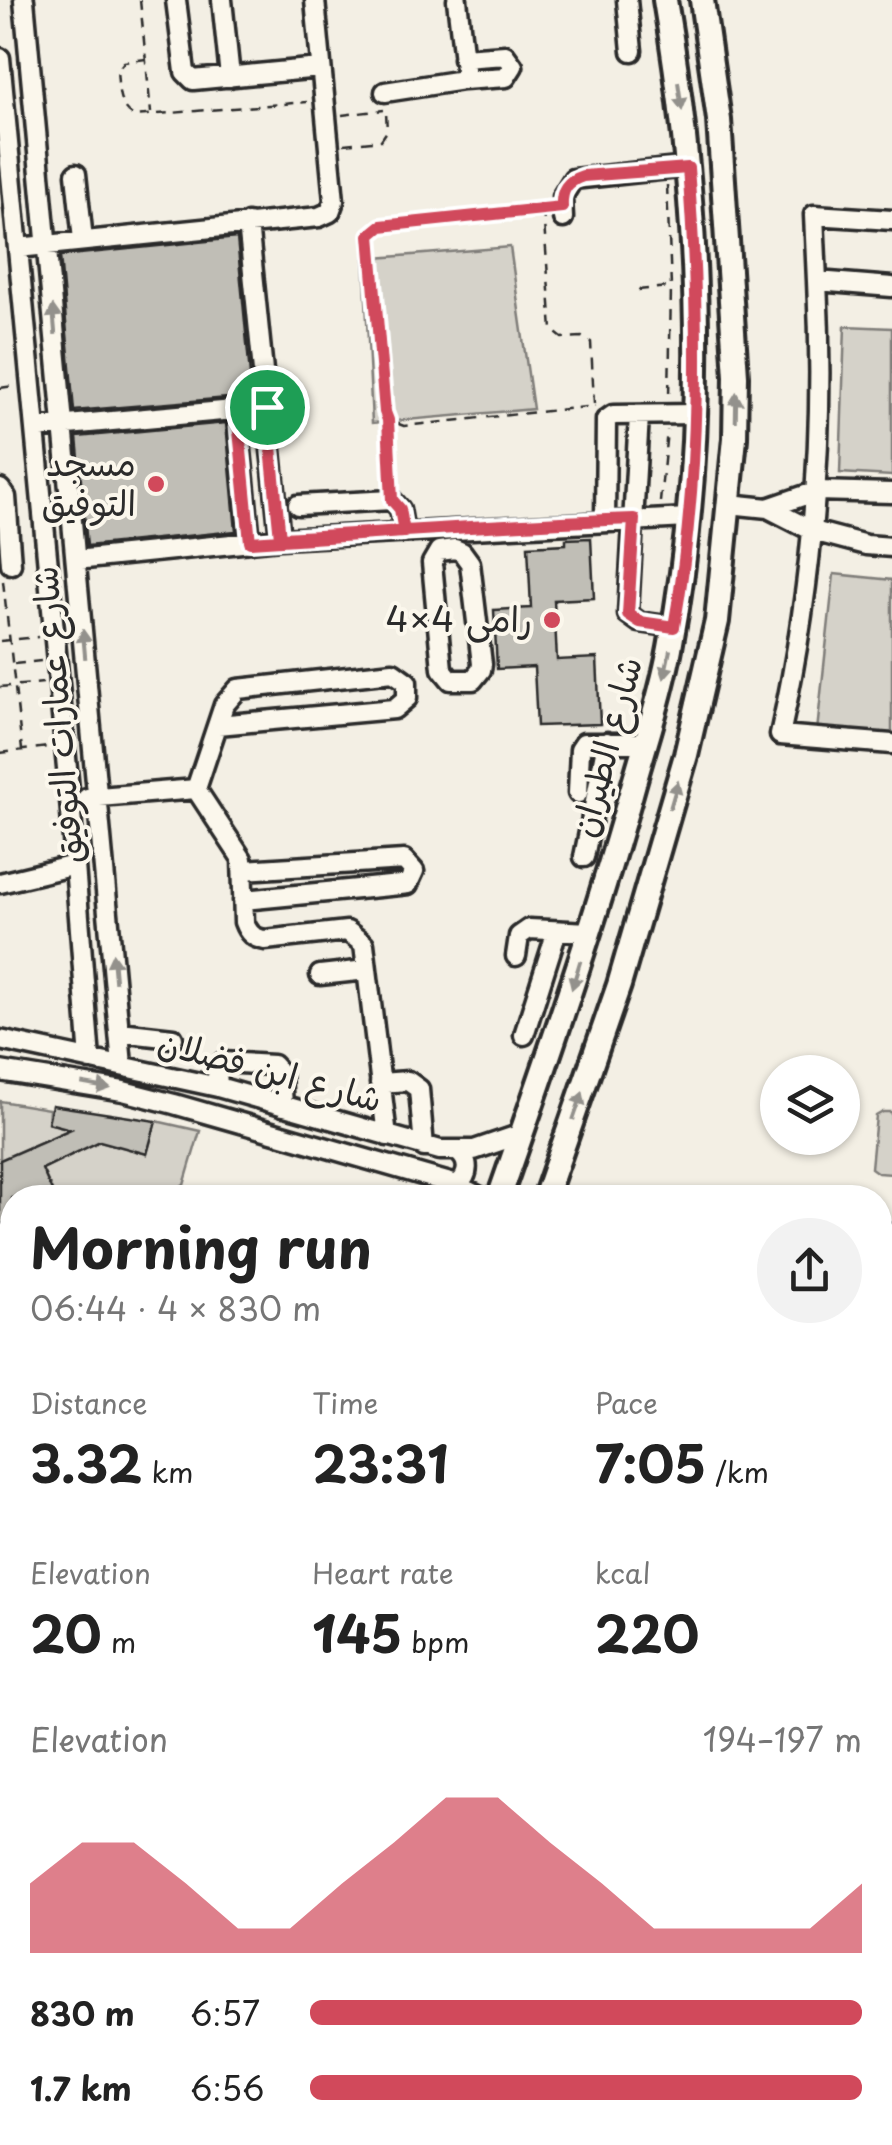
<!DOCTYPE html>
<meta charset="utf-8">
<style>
:root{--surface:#fff;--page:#f2f2f2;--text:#222;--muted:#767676;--accent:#d1495b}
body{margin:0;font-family:"Playpen Sans","Playpen Sans Arabic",sans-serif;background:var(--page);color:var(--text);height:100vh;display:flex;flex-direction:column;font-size:38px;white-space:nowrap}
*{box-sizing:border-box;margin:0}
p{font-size:32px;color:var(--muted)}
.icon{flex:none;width:55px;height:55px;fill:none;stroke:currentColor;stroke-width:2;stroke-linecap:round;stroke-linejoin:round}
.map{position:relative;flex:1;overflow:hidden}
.details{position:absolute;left:0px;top:1185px;width:892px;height:960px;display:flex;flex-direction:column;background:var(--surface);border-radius:40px 40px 0 0;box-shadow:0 2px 8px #0004}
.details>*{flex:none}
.controls{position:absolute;left:760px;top:1055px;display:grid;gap:20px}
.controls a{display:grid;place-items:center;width:100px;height:100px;border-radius:50%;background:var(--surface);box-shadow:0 2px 8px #0004;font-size:50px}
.pin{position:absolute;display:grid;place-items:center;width:85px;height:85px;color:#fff;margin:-42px;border:5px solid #fff;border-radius:50%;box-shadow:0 2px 10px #0007}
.round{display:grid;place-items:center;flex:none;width:105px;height:105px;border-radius:52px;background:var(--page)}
.summary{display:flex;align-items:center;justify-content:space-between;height:170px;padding:0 30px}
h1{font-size:55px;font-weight:700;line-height:75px}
.metrics{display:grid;grid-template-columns:repeat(3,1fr);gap:15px;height:170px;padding:10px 30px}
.metrics div{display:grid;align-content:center}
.metrics b{font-size:50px;font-weight:700}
.metrics small{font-size:28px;font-weight:400}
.metrics p{font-size:28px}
.chart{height:280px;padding:20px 30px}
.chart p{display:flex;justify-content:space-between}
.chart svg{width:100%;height:180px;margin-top:10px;fill:var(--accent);opacity:.7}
ul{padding:0 30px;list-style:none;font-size:32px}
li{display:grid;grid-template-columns:160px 120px 1fr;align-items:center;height:75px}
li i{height:25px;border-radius:12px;background:var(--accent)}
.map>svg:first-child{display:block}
.built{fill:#e4e0d6}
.green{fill:#d5d2c9;stroke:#807e7a;stroke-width:2.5}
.building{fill:#c0beb6;stroke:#2b2b2b;stroke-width:2.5}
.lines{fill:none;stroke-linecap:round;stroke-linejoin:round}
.minor-casing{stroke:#2b2b2b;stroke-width:25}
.major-casing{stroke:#2b2b2b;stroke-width:30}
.highway-casing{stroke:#2b2b2b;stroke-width:35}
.path{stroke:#2b2b2b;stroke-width:2.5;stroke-dasharray:10 8;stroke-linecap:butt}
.minor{stroke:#fbf7ec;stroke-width:18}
.major{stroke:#fbf7ec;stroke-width:22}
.highway{stroke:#fbf7ec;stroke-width:28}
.major-bridge-casing{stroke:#2b2b2b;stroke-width:30;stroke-linecap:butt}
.major-bridge{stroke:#fbf7ec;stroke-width:22}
.oneway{fill:#93918c}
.route-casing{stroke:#fff;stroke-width:20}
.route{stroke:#d1495b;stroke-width:12}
.poi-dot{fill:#d1495b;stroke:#fbf7ec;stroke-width:4}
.labels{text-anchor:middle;stroke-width:8;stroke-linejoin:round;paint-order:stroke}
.poi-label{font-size:35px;fill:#2b2b2b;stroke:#fbf7ec;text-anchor:end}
.street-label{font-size:35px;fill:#2b2b2b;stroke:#fbf7ec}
</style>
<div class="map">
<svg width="892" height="2145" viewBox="0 0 892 2145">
<rect width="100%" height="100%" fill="#f3efe4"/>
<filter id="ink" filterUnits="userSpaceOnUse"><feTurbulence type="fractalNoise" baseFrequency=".01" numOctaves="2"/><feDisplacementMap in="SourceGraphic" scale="20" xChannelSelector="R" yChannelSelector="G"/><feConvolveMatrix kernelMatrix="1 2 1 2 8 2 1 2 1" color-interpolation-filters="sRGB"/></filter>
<g filter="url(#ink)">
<path class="built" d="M0,1328L12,1332V1645L0,1651Z"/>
<path class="green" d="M510,247L533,409L372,423L364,259Z
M845,326L892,328V476L840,473Z
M834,574L892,580V739L817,731Z
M0,1101L49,1109L48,1123L71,1129L0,1160Z
M883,1112H892V1174L878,1173L871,1168L876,1116Z
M156,1121L200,1131L184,1185L160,1197H55L42,1169L100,1141L147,1154Z
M12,1813V1873L0,1879V1818Z"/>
<path class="building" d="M237,238L252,396L74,411L60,256Z
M226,423L236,531L87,546L77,437Z
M591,538L594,598L554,600L557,660L597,658L600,724L537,726L534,667L497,669L494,610L531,608L528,546L566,544V539Z
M52,1105L156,1121L147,1154L100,1141L42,1169L55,1198H12V1219L0,1225V1160L71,1129L48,1123Z
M0,1756L12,1779V1813L0,1818Z"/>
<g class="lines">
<defs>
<path id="minor" d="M24,0L122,1065
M176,0L185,72L193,80L320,68
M222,0L230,77
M627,0L632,51
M0,58L70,800L90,1060
M463,80L506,77L513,66L505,55L463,58
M385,92L463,80L465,69L457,0
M76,174L83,240
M563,218L562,197L573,179L688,167
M248,223L280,539
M18,248L319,217L330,212L334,201L315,0
M817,281L814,215L892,220
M892,287L817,281C825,434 813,586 780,735L892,744
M237,410L250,541
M639,415L628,614L639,622L674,627
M35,428L267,407
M0,489L6,497L11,564
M729,504L768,508L813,531L866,545L892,547
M298,505L392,500L400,509L404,532
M768,508L817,491L892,493
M605,520L606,420L613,415L695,414
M455,549L462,552L470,563L482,664L481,670L473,680H451L442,669L432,563L439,551Z
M76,560L280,539L688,518
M218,725L394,709L407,698V682L393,672L238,689L224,705L196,789L242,859L244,922C248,933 253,938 265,940L347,931L364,944L387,1136
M578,793L580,749L584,743H646
M87,798L196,789
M584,857L607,742
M243,870L404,860L414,871L408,884L400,885L243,900
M0,883L75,865
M516,956L519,936L529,929L589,932
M320,975L367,970
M120,1032L173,1038
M524,1035L557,931
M0,1040L218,1087L440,1150H474L521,1134
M0,1071L123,1091L174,1104L457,1185L482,1198
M380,1083L408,1081L419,1089L424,1147
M218,1087L217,1070L223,1062L273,1065L281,1074L283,1106
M457,1151C470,1160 470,1175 457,1185
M880,1233L892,1234
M880,1250L892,1251
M0,1298L12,1301
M0,1701L12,1699
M880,1712L892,1714
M880,1730L892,1732
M0,2131L12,2125"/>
<path id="major" d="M499,1198C546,1064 592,931 631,794C644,746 661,698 670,648C710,434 701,214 665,0
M545,1198L619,985L686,755L717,621L735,438L736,376L719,120L702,0
M129,2132L131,2145
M247,2145L275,2132"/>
<path id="highway" d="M0,1959L12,1963
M0,2013L12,2018
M345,2132L381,2145
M495,2132L529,2145"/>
</defs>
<use href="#minor" class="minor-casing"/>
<use href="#major" class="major-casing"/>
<use href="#highway" class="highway-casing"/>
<path class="path" d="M140,0L151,113
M146,59L124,62L117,71C119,88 117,107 134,116L307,102
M342,115L384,110
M344,144L381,140L387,131L386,112
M667,185L671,287L669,397
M546,208L381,226L369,235L385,412L388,420L404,426L595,406
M543,210L552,330L562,338L582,337L591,342L594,404
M638,290L669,287
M0,388L13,386
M388,422L391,484
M660,502L667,430
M3,581L22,750
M0,641L38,637
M14,664L41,661
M0,687L43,683
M0,753L48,747
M0,1743L3,1741L12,1758
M0,1827L12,1822"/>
<use href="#minor" class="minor"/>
<use href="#major" class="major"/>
<use href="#highway" class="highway"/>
<defs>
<path id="major-bridge" d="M159,2145L164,2132
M186,2145L191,2132"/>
</defs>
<use href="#major-bridge" class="major-bridge-casing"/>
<use href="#major-bridge" class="major-bridge"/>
</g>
<defs><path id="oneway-solid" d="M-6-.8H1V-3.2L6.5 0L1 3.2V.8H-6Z" transform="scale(2.5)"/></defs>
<g class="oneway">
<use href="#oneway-solid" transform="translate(680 96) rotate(82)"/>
<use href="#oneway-solid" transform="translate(54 320) rotate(-95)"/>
<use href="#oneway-solid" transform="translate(736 407) rotate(-89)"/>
<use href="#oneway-solid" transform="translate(84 644) rotate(-95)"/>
<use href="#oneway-solid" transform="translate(667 664) rotate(102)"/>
<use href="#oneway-solid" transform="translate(674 795) rotate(-74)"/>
<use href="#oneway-solid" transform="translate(114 968) rotate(-95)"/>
<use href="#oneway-solid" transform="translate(576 975) rotate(107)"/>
<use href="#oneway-solid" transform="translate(96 1086) rotate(10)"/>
<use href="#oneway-solid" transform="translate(578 1106) rotate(-71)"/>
</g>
</g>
<g class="lines" filter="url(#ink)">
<defs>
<path id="route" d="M267,407L280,538C398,532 516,523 634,519L628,614L640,622L674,627C701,476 700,320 688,168L583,176C567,181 561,190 562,207L381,226L370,235L385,412L388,420L392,500L400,509L404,532L250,542L237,410L267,407"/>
</defs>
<use href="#route" class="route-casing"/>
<use href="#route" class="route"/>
</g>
<g class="poi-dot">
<circle cx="156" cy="484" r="10"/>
<circle cx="552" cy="620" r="10"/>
</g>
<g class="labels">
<g class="poi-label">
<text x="136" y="476">مسجد<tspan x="136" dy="40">التوفيق</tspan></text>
<text x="532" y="632">رامى 4×4</text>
</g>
<g class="street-label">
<text transform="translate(58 715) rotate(-95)" y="12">شارع عمارات التوفيق</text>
<text transform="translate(607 747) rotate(-75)" y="12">شارع الطيران</text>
<text transform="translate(270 1071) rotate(15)" y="12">شارع ابن فضلان</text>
</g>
</g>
</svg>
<div class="controls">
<a><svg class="icon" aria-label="layers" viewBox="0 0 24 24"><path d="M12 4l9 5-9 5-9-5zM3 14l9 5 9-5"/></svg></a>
</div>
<div class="pin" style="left:267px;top:407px;background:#1e9e55"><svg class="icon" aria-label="arrive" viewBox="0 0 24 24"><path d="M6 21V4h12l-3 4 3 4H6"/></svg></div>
<section class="details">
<div class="summary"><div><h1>Morning run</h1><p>06:44 · 4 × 830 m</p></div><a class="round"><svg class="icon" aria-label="share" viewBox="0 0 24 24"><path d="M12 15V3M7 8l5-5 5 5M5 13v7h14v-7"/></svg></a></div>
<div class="metrics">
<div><p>Distance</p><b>3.32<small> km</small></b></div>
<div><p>Time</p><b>23:31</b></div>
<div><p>Pace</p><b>7:05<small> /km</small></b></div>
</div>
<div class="metrics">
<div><p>Elevation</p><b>20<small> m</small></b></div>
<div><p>Heart rate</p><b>145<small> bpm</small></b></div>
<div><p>kcal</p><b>220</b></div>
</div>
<div class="chart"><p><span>Elevation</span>194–197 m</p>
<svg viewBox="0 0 160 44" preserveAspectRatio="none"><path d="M0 44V27L10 17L20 17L30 27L40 38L50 38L60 27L70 17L80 6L90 6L100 17L110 27L120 38L130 38L140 38L150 38L160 27V44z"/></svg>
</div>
<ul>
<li><b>830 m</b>6:57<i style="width:100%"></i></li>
<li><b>1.7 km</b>6:56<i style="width:100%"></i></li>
</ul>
</section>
</div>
